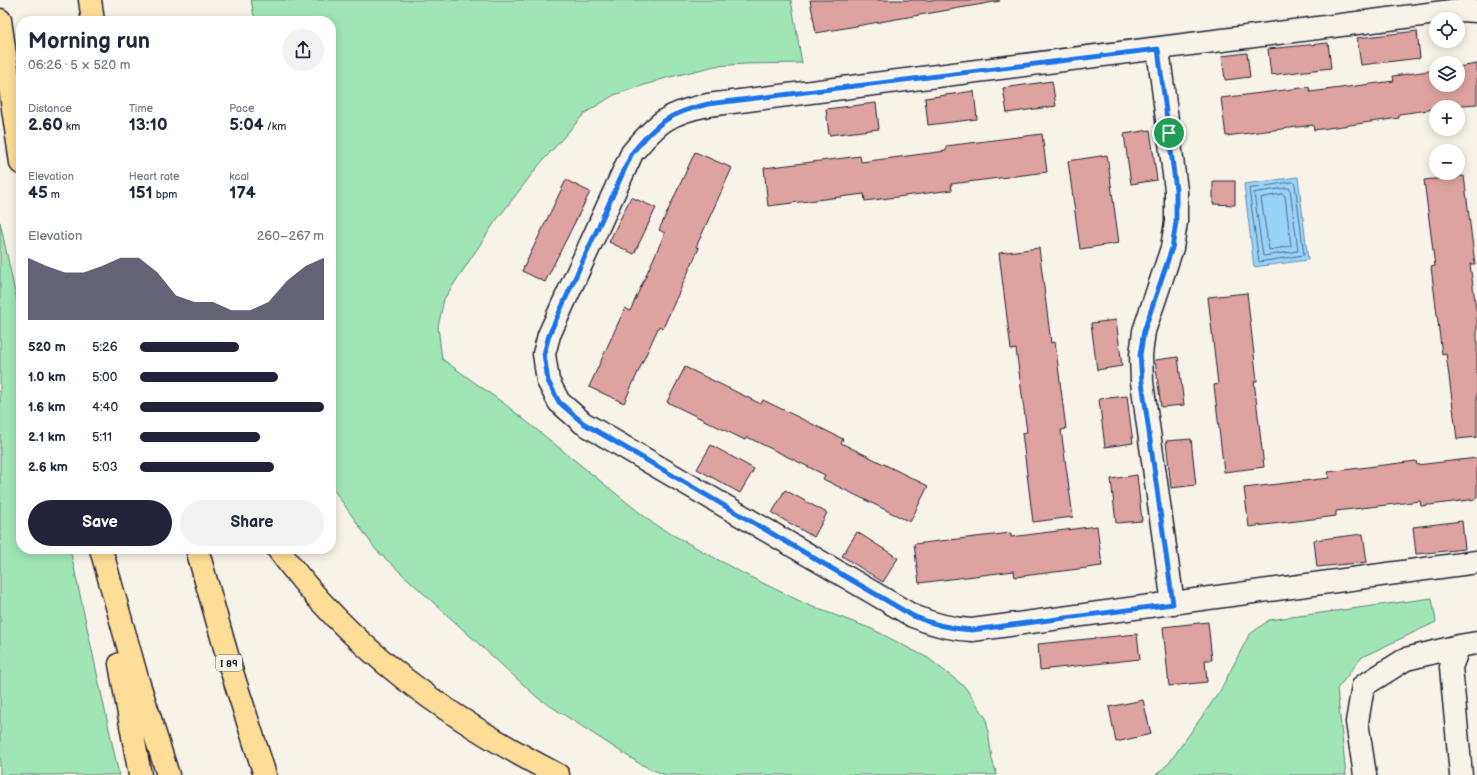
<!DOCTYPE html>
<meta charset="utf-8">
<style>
:root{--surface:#fff;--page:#f2f2f3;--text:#1f2937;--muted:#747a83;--accent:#22223b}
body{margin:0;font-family:"Balsamiq Sans",sans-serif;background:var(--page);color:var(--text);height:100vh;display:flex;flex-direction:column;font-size:15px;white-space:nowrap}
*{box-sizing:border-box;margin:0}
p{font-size:13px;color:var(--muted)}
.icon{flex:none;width:22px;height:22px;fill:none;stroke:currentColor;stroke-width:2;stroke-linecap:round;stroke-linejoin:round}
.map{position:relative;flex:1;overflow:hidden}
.sheet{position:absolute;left:16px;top:16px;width:320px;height:538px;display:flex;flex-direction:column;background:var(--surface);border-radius:16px;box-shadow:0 2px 10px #0003}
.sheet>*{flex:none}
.fabs{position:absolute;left:1429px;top:12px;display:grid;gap:8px}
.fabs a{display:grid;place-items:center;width:36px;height:36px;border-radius:50%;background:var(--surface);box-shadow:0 2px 10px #0003;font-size:20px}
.pin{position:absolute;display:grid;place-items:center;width:34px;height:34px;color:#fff;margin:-17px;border:2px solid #fff;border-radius:50%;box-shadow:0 1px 4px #0007}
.round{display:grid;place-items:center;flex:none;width:42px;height:42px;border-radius:21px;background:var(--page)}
.headline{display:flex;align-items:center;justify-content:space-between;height:68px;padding:0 12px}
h1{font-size:22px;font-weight:700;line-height:30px}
.stats{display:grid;grid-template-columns:repeat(3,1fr);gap:6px;height:68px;padding:4px 12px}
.stats div{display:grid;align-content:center}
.stats b{font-size:17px;font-weight:700}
.stats small{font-size:11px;font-weight:400}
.stats p{font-size:11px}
.chart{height:112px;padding:8px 12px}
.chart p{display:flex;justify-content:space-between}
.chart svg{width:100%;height:72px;margin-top:4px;fill:var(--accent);opacity:.7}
.primary-button{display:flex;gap:8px;margin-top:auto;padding:8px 12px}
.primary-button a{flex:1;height:46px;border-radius:24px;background:var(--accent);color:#fff;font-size:16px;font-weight:700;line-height:46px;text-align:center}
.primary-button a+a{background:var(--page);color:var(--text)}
ul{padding:0 12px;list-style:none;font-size:13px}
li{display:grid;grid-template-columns:64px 48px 1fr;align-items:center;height:30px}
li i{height:10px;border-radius:5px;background:var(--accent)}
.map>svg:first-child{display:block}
.green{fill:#9fe6b4;stroke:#608478}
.water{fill:#98d4f9;stroke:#698dad}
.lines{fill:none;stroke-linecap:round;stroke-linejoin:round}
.shore{stroke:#516987;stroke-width:1}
.building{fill:#dea39f;stroke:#22223b}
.minor-casing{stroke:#22223b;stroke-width:25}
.highway-casing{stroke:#22223b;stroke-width:25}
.minor{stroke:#f7f3e8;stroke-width:22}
.highway{stroke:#fede96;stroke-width:22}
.route-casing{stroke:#fff;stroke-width:8}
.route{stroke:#1a73e8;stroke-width:5}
.labels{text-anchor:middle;stroke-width:3;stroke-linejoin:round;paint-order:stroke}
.shield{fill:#f7f3e8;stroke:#62616f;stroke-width:1}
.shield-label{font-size:10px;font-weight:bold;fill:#22223b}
</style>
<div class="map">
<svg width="1477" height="775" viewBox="0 0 1477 775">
<rect width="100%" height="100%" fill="#f7f3e8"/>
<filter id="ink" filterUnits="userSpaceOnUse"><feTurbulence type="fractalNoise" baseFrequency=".025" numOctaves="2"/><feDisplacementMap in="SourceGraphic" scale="8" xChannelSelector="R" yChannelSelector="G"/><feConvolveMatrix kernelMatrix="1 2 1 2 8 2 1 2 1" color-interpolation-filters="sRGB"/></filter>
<g filter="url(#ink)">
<path class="green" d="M251,0H791L802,63L745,64L715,66L666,78L614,95L585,113L539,165L495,222L444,299L438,327L442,359L506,405L655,525L744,574L808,605L872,629L928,658L965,687L986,718L992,759L997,775H665L640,764L538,698L376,550L331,486V21H255Z
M0,222L21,320V549H70L119,775H0Z
M1432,598L1436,622L1362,657L1337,689L1346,775H1156L1169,763L1220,691L1249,635L1269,620Z"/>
<path class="water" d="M1298,177L1308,260L1254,267L1244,184Z"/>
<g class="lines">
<path class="shore" d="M1293,182L1295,184L1304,255L1259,262L1249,189Z
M1288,188L1290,189L1298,251L1263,256L1254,193Z
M1283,194L1285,196L1291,246L1269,250L1261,198Z"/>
</g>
<path class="building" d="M810,0H999L1000,1L816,33Z
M1417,31L1420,58L1361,65L1357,38Z
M1328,43L1331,68L1271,75L1268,49Z
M1247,53L1250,77L1225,80L1222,56Z
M1477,64V104L1436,107V109L1399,114V118L1314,130L1313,125L1226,136L1221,98L1309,87L1310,92L1394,81L1393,76L1436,70V85H1458V67Z
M1052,81L1056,106L1007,113L1003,88Z
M974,91L977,119L928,125L925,98Z
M876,103L879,129L829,135L826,109Z
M1150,130L1157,180L1131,184L1124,134Z
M1042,134L1047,172L951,184L952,190L865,201L864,194L768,206L764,168L860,156L861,162L946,151V146Z
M695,152L732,168L696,247L699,248L663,328L659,326L624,403L589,387L625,308L630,311L665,233L659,230Z
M1107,155L1119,243L1080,249L1068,161Z
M1464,176L1475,264H1470L1477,316V437L1457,439L1446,353L1442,354L1431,267L1435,266L1424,180Z
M566,180L590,192L545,282L522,271Z
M1213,181H1235V205L1213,204Z
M631,197L656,208L634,254L609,242Z
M1039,248L1051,343L1055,342L1066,429L1061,430L1073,517L1033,522L1022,433L1027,432L1016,349L1011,350L999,253Z
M1247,293L1257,381H1254L1264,467L1224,472L1214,385L1218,384L1208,297Z
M1116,320L1122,366L1097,370L1091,323Z
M1178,357L1184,405L1161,407L1155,360Z
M685,367L761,404L763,400L843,439L841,443L928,486L910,522L823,479L825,475L747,437L745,440L667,402Z
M1127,396L1133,443L1105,447L1099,399Z
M1191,439L1196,485L1171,488L1166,441Z
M711,445L754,469L740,493L697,469Z
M1477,458V499L1421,506L1420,501L1336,511V516L1249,527L1244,488L1329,478L1328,472L1416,461L1417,465Z
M1137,475L1142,521L1116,523L1111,479Z
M785,490L827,513L814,537L772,513Z
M1462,521L1465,549L1416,554L1413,527Z
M1097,526L1102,566L1015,577L1014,571L919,583L914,544L1011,533V537Z
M857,532L898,558L883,582L842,556Z
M1363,534L1367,562L1317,567L1314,540Z
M1208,622L1212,660H1205L1207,682L1169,686L1163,627Z
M1137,634L1140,659L1040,670L1038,644Z
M1143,700L1151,734L1116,742L1109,707Z"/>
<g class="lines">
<defs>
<path id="minor" d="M1477,11L1460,10L708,105C668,113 658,122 632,153L549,335L544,354L548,381L559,402L583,423L913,616C932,624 950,629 972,630L1477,562
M1158,49L1176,190V222L1172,248L1144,331L1141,355L1142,382L1173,604
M1365,775L1357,722L1363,686L1406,659L1459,646
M1461,775L1451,667L1459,646L1477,643"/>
<path id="highway" d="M90,0L93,21
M0,20L21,163
M101,549L137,678L168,775
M197,549L231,669L265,775
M278,549C351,650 448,718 558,775
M120,664L140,775"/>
</defs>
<use href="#minor" class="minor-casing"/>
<use href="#highway" class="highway-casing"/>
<use href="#minor" class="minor"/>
<use href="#highway" class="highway"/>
</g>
</g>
<g class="lines" filter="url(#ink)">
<defs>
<path id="route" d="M1158,49L1176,190V222L1172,248L1144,331L1140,355L1142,382L1173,604L972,630C950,629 932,624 913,616L583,423L559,402L548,381L544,354L549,335L632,153C657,123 669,113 708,104Z"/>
</defs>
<use href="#route" class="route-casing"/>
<use href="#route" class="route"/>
</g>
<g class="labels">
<rect class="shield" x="216" y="655" width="26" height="16" rx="3"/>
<g class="shield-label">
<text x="229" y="667">I 89</text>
</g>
</g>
</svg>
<div class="fabs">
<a><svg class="icon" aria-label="locate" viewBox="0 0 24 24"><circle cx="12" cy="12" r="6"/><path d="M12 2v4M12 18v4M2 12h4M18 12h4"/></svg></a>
<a><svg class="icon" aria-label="layers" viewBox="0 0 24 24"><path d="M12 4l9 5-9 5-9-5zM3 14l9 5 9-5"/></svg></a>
<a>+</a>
<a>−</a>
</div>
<div class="pin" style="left:1169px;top:133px;background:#1e9e55"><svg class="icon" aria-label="arrive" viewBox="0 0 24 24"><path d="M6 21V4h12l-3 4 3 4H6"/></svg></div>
<section class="sheet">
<div class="headline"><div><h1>Morning run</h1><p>06:26 · 5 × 520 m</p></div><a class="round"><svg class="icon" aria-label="share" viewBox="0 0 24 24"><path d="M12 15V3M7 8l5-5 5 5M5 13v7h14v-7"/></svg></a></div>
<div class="stats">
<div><p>Distance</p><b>2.60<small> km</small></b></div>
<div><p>Time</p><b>13:10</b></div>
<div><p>Pace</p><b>5:04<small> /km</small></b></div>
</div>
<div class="stats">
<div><p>Elevation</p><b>45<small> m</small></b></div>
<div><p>Heart rate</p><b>151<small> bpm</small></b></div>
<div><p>kcal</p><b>174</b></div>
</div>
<div class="chart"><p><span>Elevation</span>260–267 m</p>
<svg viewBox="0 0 160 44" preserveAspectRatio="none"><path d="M0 44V6L10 11L20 15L30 15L40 11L50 6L60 6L70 15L80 29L90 33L100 33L110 38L120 38L130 33L140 20L150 11L160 6V44z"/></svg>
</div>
<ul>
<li><b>520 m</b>5:26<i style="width:54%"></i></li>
<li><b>1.0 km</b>5:00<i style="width:75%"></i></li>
<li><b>1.6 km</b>4:40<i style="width:100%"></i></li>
<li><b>2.1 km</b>5:11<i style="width:65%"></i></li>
<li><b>2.6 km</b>5:03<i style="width:73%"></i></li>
</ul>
<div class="primary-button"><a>Save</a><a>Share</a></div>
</section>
</div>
